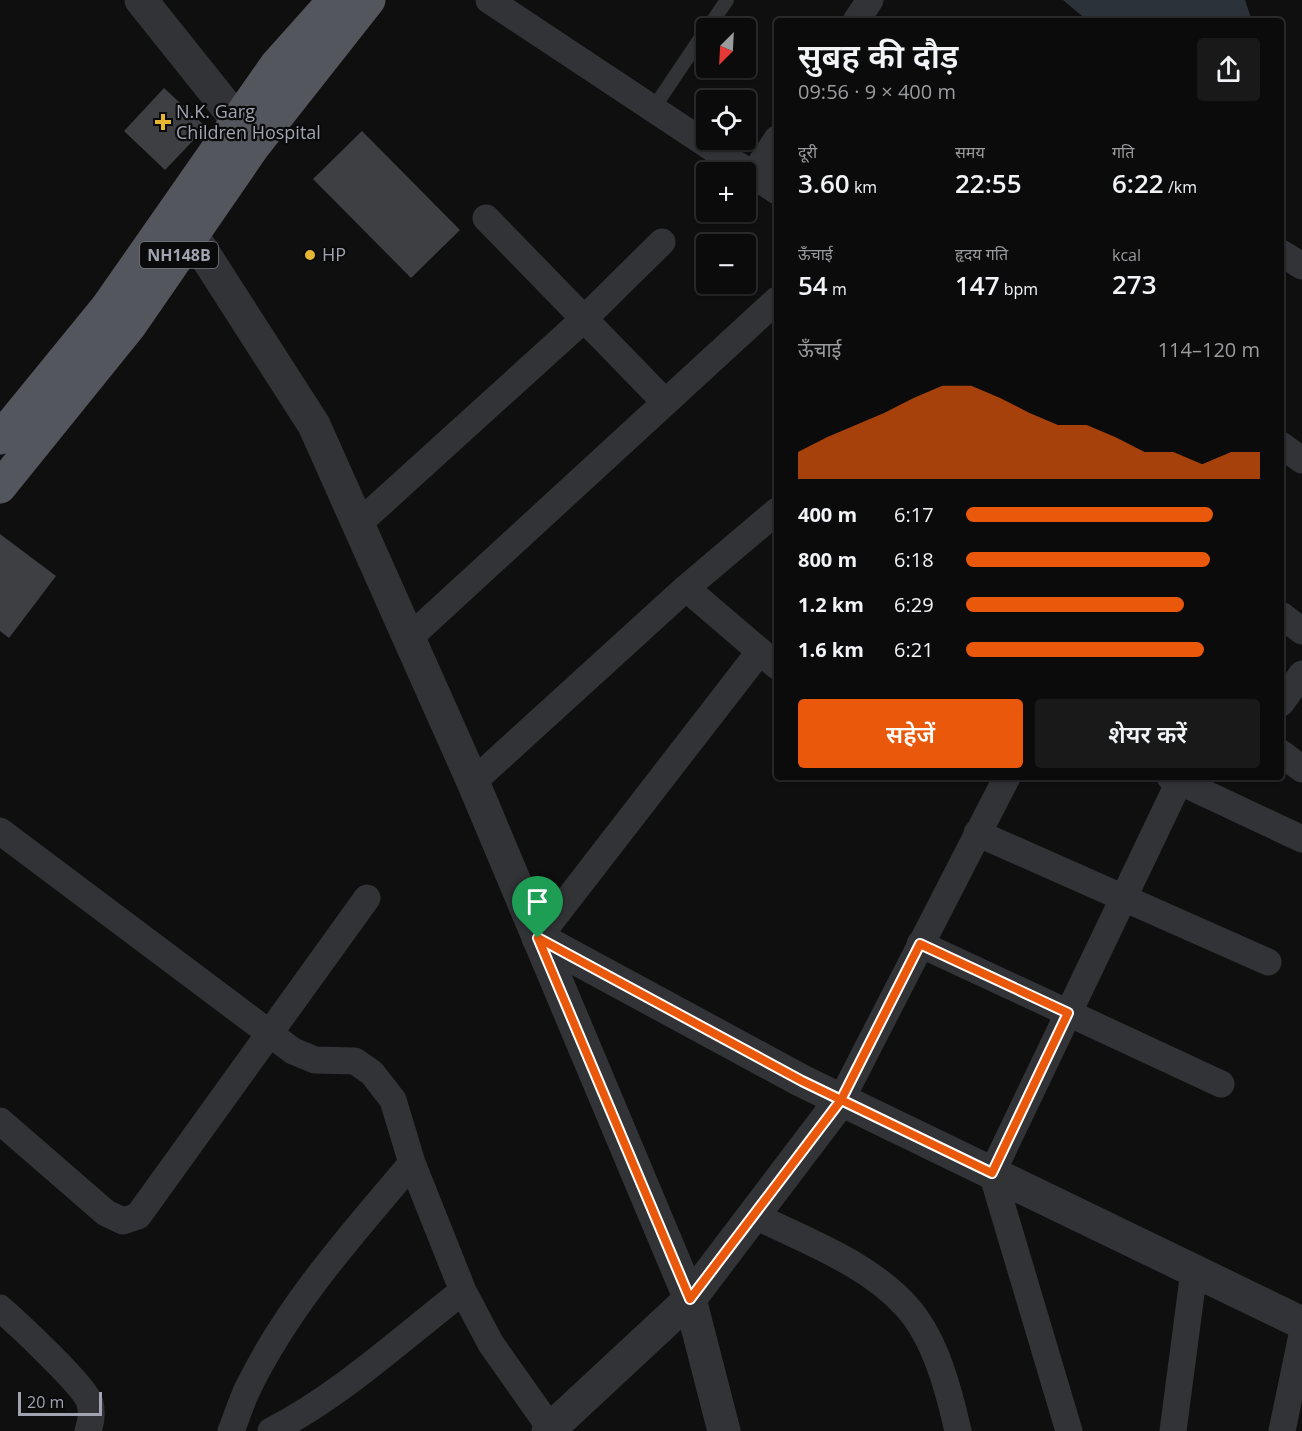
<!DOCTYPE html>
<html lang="hi">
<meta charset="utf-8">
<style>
:root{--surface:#0b0b0c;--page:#19191a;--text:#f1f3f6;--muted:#9a9b9d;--line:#2b2b2d;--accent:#ea580c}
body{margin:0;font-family:"Open Sans","Noto Sans Devanagari",sans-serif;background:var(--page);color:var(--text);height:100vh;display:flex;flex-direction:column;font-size:22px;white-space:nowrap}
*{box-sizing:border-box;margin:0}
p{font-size:20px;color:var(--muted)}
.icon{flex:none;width:33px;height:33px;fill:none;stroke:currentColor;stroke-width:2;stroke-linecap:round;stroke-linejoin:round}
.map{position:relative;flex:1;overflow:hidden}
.sheet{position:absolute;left:774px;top:18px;width:510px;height:762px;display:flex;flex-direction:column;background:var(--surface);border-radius:6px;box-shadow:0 2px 4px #0004,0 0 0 2px var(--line)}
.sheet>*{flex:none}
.needle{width:39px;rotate:204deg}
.buttons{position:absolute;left:696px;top:18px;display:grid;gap:12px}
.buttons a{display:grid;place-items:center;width:60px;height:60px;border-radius:6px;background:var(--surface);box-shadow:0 2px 4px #0004,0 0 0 2px var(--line);font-size:30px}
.scale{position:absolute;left:18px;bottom:15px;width:84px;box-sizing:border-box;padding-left:6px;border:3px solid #a1a4b0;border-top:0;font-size:16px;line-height:21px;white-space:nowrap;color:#a1a4b0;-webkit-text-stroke:4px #0a0a0b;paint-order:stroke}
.pin{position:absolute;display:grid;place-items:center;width:51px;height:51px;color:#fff;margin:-62px -26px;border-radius:50% 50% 50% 0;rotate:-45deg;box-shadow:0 0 6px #0007}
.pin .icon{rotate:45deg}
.round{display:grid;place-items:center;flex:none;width:63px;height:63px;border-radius:6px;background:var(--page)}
.overview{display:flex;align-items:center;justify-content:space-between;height:102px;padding:0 24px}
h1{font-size:33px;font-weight:600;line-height:45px}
.stats{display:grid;grid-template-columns:repeat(3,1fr);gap:9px;height:102px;padding:6px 24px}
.stats div{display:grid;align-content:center}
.stats b{font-size:26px;font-weight:600}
.stats small{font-size:16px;font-weight:400}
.stats p{font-size:16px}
.chart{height:168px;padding:12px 24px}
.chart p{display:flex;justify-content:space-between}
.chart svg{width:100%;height:108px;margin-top:6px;fill:var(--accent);opacity:.7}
.primary-button{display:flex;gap:12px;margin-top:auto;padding:12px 24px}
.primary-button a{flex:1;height:69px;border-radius:6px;background:var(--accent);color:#fff;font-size:24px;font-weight:600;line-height:69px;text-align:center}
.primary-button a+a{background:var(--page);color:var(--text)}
ul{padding:0 24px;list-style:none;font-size:20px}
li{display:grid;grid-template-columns:96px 72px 1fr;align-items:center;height:45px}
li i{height:15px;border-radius:8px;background:var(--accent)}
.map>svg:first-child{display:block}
.water{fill:#2b323a}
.building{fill:#3e3f43}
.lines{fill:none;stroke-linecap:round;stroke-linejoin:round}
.service{stroke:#323337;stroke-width:14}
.minor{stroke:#323337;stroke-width:27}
.tertiary{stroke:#323337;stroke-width:33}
.trunk{stroke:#54565d;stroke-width:33}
.route-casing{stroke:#fff;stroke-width:12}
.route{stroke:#ea580c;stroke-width:8}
.poi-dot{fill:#e7b630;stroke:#0a0a0b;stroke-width:2}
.labels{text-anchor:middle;stroke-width:4.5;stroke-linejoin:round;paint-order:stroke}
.shield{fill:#0a0a0b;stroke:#74767e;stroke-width:1.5}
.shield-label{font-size:16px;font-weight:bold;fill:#a1a4b0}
.poi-label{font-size:18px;fill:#a1a4b0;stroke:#0a0a0b;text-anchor:start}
</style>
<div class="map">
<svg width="1302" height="1431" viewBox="0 0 1302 1431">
<rect width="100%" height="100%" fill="#0f0f10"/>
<path class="water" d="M1063,0H1245L1252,21H1088Z"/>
<path class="building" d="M164,88L206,127L165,170L124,131Z
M362,131L460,230L411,278L313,179Z
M0,534L56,576L9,638L0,631Z"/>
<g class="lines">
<path class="service" d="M708,28L727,0
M653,109L706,30"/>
<path class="minor" d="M489,0L777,191
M856,21L870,0
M753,175L777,139
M486,218L665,402
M1281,253L1302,266
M1281,445L1302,460
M358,524L584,319L662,242
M686,588L777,666
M1281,615L1302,631
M409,638L777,300
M1281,703L1302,674
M1281,753L1302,769
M1170,777L1302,839
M473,782L686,588L777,511
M0,831L293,1051L315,1060L355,1061L372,1073L393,1100L412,1163L463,1291L491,1344L551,1429
M977,833L1268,962
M538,938L760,651
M920,944L1221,1084
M841,1100L1007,777
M0,1121L106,1213L123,1221L138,1216L367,898
M754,1215C805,1241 866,1262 906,1306C935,1337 949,1391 958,1431
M0,1308C17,1323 85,1386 90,1403C92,1412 91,1423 88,1431
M231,1431C237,1417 241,1402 248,1388C289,1304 352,1234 412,1163
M271,1431C341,1395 401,1339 463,1291
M1069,1431L992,1173L1179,782
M1173,1431L1194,1271
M1282,1431L1302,1335"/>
<path class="tertiary" d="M141,0L237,120L253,144
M178,213L314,425L473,782L690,1299L724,1431
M538,938L802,1081L1302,1323
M548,1431L690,1299L841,1100"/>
<path class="trunk" d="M0,438L107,307L276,65L334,0
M0,487L130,326L254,146L369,0"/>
</g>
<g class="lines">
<defs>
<path id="route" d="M538,938L690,1299L841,1100L920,944L1068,1013L992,1173C929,1142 865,1112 802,1081L538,938"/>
</defs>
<use href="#route" class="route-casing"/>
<use href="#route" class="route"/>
</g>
<g class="poi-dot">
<path d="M160 113h6v6h6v6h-6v6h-6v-6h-6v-6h6z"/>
<circle cx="310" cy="255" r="6"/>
</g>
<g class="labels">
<rect class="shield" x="140" y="242" width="78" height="26" rx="4.5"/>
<g class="shield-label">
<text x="179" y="261">NH148B</text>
</g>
<g class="poi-label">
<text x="176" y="118">N.K. Garg<tspan x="176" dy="21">Children Hospital</tspan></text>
<text x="322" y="261">HP</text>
</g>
</g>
</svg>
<div class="buttons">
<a><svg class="needle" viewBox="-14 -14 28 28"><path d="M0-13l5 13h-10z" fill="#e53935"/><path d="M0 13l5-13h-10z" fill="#9a9b9d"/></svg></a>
<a><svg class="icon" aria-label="locate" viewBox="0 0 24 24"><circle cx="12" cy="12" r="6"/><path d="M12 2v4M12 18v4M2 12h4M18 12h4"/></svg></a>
<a>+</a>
<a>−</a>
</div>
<div class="scale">20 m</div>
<div class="pin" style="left:538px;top:938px;background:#1e9e55"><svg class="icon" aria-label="arrive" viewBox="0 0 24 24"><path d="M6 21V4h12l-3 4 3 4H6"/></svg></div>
<section class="sheet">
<div class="overview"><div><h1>सुबह की दौड़</h1><p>09:56 · 9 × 400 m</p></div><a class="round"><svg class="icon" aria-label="share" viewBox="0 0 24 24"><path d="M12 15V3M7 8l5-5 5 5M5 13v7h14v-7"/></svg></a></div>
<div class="stats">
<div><p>दूरी</p><b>3.60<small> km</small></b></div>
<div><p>समय</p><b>22:55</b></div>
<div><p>गति</p><b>6:22<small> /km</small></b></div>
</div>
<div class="stats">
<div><p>ऊँचाई</p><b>54<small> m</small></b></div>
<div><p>हृदय गति</p><b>147<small> bpm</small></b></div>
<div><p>kcal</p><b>273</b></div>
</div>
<div class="chart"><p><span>ऊँचाई</span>114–120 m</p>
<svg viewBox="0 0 160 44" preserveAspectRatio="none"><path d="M0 44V33L10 27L20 22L30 17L40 11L50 6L60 6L70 11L80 17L90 22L100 22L110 27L120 33L130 33L140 38L150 33L160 33V44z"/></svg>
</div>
<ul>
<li><b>400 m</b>6:17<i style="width:84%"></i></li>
<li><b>800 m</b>6:18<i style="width:83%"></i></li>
<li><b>1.2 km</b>6:29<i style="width:74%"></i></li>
<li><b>1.6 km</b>6:21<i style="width:81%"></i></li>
</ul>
<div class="primary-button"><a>सहेजें</a><a>शेयर करें</a></div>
</section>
</div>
